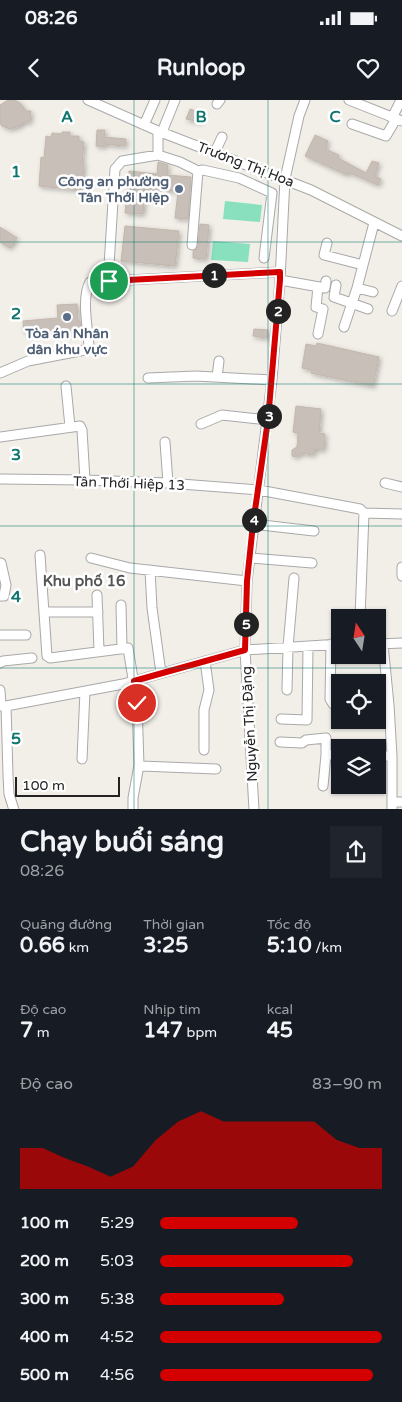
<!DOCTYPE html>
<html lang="vi">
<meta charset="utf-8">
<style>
:root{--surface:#171b24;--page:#20242c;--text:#f1f3f6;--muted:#9ea1a6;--accent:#d40000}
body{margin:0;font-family:"Varela Round",sans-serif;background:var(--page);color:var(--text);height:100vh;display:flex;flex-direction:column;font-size:19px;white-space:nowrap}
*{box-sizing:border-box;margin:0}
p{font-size:16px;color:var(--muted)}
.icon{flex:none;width:28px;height:28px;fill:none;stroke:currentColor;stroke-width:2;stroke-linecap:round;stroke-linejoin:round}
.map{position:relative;height:709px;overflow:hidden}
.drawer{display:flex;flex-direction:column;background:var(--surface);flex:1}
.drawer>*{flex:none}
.needle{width:32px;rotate:348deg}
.tools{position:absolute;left:331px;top:509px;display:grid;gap:10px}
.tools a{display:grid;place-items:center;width:55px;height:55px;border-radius:0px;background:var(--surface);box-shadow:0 1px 4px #0004;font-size:25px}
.scale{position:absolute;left:15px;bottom:12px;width:105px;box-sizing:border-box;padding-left:5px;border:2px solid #222;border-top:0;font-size:14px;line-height:18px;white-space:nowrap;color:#222;-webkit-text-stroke:4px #fff;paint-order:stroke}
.pin{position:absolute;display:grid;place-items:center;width:42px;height:42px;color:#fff;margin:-21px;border:2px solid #fff;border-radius:50%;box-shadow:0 1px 5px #0007}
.km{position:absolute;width:25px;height:25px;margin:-12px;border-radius:50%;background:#222;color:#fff;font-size:14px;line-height:25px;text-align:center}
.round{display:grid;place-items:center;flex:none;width:52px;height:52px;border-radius:0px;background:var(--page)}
.summary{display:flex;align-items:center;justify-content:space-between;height:85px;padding:0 20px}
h1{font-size:28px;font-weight:700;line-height:38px}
.stats{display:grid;grid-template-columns:repeat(3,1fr);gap:8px;height:85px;padding:5px 20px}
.stats div{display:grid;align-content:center}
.stats b{font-size:21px;font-weight:700}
.stats small{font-size:14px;font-weight:400}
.stats p{font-size:14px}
.chart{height:140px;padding:10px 20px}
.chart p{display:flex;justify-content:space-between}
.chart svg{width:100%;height:90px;margin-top:5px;fill:var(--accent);opacity:.7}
ul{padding:0 20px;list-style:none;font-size:16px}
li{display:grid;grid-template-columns:80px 60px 1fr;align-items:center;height:38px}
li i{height:12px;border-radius:6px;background:var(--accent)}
.status{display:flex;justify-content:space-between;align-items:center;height:35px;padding:0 25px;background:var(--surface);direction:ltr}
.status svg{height:14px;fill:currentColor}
header{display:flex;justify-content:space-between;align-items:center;height:65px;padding:0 20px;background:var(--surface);font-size:22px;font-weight:700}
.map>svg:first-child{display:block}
.pitch{fill:#88e0be}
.building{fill:#c7bfb8;stroke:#c4b6ab;filter:url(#shadow)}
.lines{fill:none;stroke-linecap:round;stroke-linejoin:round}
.minor-casing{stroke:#a9a9a9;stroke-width:11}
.minor{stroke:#fff;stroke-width:9}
.route-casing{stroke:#fff;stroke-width:10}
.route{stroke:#d40000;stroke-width:6}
.grid{fill:none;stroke:#0f766e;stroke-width:1;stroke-opacity:0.55}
.service-dot{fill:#5c6f8a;stroke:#fff;stroke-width:2}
.labels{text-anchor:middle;stroke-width:5;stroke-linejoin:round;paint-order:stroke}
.street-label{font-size:14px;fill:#222;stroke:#fff}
.service-label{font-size:14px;font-weight:bold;fill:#4e5e75;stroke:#fff;text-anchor:end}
.neighbourhood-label{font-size:15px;font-weight:bold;fill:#555;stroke:#fff}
.grid-label{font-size:16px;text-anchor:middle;font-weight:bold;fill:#0f766e;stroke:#fff;stroke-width:5;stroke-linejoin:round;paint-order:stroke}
</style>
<div class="status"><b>08:26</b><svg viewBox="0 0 49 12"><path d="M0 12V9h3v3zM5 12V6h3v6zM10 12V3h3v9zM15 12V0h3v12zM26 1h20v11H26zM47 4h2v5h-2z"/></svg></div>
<header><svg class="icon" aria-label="back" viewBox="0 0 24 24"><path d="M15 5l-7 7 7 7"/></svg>Runloop<svg class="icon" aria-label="heart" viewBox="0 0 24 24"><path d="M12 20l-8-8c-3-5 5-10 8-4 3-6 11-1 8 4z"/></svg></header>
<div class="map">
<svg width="402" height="710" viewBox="0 0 402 710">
<defs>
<filter id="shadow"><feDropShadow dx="2" dy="2" stdDeviation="2.5" flood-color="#0004"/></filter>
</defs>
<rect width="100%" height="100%" fill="#f2efe9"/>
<path class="pitch" d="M225,101L262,105L260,122L223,119Z
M213,141L250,144L248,162L211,160Z"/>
<path class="building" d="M8,0L17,1L21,4L26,11H31L30,22H24L20,26L10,29L2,26L0,23V5Z
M190,9L202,13L200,22L186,19Z
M97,30H105L104,37L126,39L125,46L104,44V47L96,46Z
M62,32H70V36H79V41L84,42L82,63H84L82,90L39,86L41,57L44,58L46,36L51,37L52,33L62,34Z
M315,35L328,41L325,49L339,55L338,58L366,73L372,61L379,63L374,76L381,79L378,85L348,72L347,75L305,56Z
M158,62L168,65L167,75L191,77L188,119L175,118L178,91L145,88L143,114L125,113L129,71L157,74Z
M200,124L209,125L206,159L193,158V151L197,149L198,146Z
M125,126L179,131L175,166L121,161Z
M0,127L17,138L10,148L0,142Z
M77,204L78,221H80L81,230H72V234L63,235V230L24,232L23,221L58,218L57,205Z
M254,229L268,230L267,238L253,236Z
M317,243L379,257L373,286L311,273L312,270L302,268L306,244L316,246Z
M296,306L321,309L319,333L325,334L324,350L314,349V355L302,353L296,357L292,356V350L297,347L298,333L293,332Z"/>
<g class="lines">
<defs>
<path id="minor" d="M88,0L158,31L311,90L402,136
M349,0L402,21
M217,4L220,0
M392,18L400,2H402
M352,24L386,36L396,19
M144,25L155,0
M162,32L175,0
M215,52L222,37
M158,55L180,62L198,71L192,145
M198,71L203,70L239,78L272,93L264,158
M327,143L324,155L363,165
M280,180L325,188L326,181
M109,181V166L115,69L122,61L158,55V31
M336,185L334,197L368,209
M373,192L357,188L374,123
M392,211L402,186
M344,227L357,188
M318,234L323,209L316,207L318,187
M0,273L28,261L85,250L89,247C88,228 81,198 90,182L280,172
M217,277L219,261
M148,278L196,276L272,280
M66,286L70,327
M201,324L222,315L268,320
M0,337L80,326L82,330L85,380
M165,342L168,383
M0,379L85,380L168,383L259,390L360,409L364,413L360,518
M385,383L402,387
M364,413L402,414
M253,424L314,431
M40,455L47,556L50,558L128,548L137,603L139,665L141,666L216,669
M91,458L130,468L247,481
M250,458L312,463
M402,467V476
M150,470L152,508L161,573
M97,495L99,551
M0,496H4L6,485L1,463
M121,505L122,548
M44,512H98
M0,535H26
M331,544L330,599L333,604H340
M378,544L402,543
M383,544L389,605L392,656V710
M0,563L3,561L32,558
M0,590L1,606
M287,590L288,547L294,478
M378,605H389
M0,606H6L123,584L245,550L340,544
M6,606L8,675L9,694L14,710
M281,619L307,620L308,547
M280,642L302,643L306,640L326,638V655
M204,650V610L209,590L205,561
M378,656H392
M82,659L85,591
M323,686L326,655H340
M392,702H402
M133,710V698L139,665
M254,710L245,550L247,481L272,280L280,180L285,79L299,16L305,0"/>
</defs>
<use href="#minor" class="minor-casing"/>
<use href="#minor" class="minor"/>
</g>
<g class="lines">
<defs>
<path id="route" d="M109,181L280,172V180L268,320L253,424L247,481L245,550L134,581L137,603"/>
</defs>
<use href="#route" class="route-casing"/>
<use href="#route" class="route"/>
</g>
<path class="grid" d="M134,0V710M268,0V710M0,142H402M0,284H402M0,426H402M0,568H402"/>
<g class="service-dot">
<circle cx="179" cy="89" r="5"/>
<circle cx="67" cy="217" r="5"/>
</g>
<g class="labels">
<g class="street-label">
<text transform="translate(246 64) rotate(21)" y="5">Trương Thị Hoa</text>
<text transform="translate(129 383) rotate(2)" y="5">Tân Thới Hiệp 13</text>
<text transform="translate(249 624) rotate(-93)" y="5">Nguyễn Thị Đặng</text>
</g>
<g class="service-label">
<text x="169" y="86">Công an phường<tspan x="169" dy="16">Tân Thới Hiệp</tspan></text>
<text x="67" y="238" text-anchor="middle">Tòa án Nhân<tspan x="67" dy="16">dân khu vực</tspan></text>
</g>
<g class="neighbourhood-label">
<text x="84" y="486">Khu phố 16</text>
</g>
</g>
<g class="grid-label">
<text x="67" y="22">A</text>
<text x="201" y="22">B</text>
<text x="335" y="22">C</text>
<text x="16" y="77">1</text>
<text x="16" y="219">2</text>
<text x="16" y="360">3</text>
<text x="16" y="502">4</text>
<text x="16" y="644">5</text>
</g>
</svg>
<div class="tools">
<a><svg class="needle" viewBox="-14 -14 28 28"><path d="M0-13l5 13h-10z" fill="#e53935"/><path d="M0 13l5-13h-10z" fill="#9ea1a6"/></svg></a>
<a><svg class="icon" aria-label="locate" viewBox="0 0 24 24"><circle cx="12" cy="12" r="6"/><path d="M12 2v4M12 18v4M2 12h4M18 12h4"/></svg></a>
<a><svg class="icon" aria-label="layers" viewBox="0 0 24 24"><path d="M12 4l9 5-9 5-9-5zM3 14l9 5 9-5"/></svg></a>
</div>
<div class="scale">100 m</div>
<div class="pin" style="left:109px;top:181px;background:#1e9e55"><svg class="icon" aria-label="arrive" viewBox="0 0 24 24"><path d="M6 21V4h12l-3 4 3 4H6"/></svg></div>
<div class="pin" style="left:137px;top:603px;background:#d93025"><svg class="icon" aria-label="check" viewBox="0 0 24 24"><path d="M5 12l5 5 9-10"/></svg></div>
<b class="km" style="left:214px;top:175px">1</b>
<b class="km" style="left:278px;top:211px">2</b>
<b class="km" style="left:269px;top:316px">3</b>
<b class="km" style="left:254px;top:420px">4</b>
<b class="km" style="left:246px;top:524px">5</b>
</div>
<section class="drawer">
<div class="summary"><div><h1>Chạy buổi sáng</h1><p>08:26</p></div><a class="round"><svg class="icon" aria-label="share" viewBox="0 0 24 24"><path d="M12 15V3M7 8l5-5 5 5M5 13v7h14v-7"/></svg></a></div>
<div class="stats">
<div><p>Quãng đường</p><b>0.66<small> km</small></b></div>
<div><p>Thời gian</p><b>3:25</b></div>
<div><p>Tốc độ</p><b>5:10<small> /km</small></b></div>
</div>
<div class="stats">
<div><p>Độ cao</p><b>7<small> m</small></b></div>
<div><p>Nhịp tim</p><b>147<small> bpm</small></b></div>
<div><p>kcal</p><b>45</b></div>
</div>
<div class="chart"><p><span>Độ cao</span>83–90 m</p>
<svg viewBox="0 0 160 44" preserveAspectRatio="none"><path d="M0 44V24L10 24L20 29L30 33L40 38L50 33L60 20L70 11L80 6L90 11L100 11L110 11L120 11L130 11L140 20L150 24L160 24V44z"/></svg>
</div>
<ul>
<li><b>100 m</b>5:29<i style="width:62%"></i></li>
<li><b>200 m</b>5:03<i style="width:87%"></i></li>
<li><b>300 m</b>5:38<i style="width:56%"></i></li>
<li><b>400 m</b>4:52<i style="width:100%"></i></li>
<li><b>500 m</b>4:56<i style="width:96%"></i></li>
</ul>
</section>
